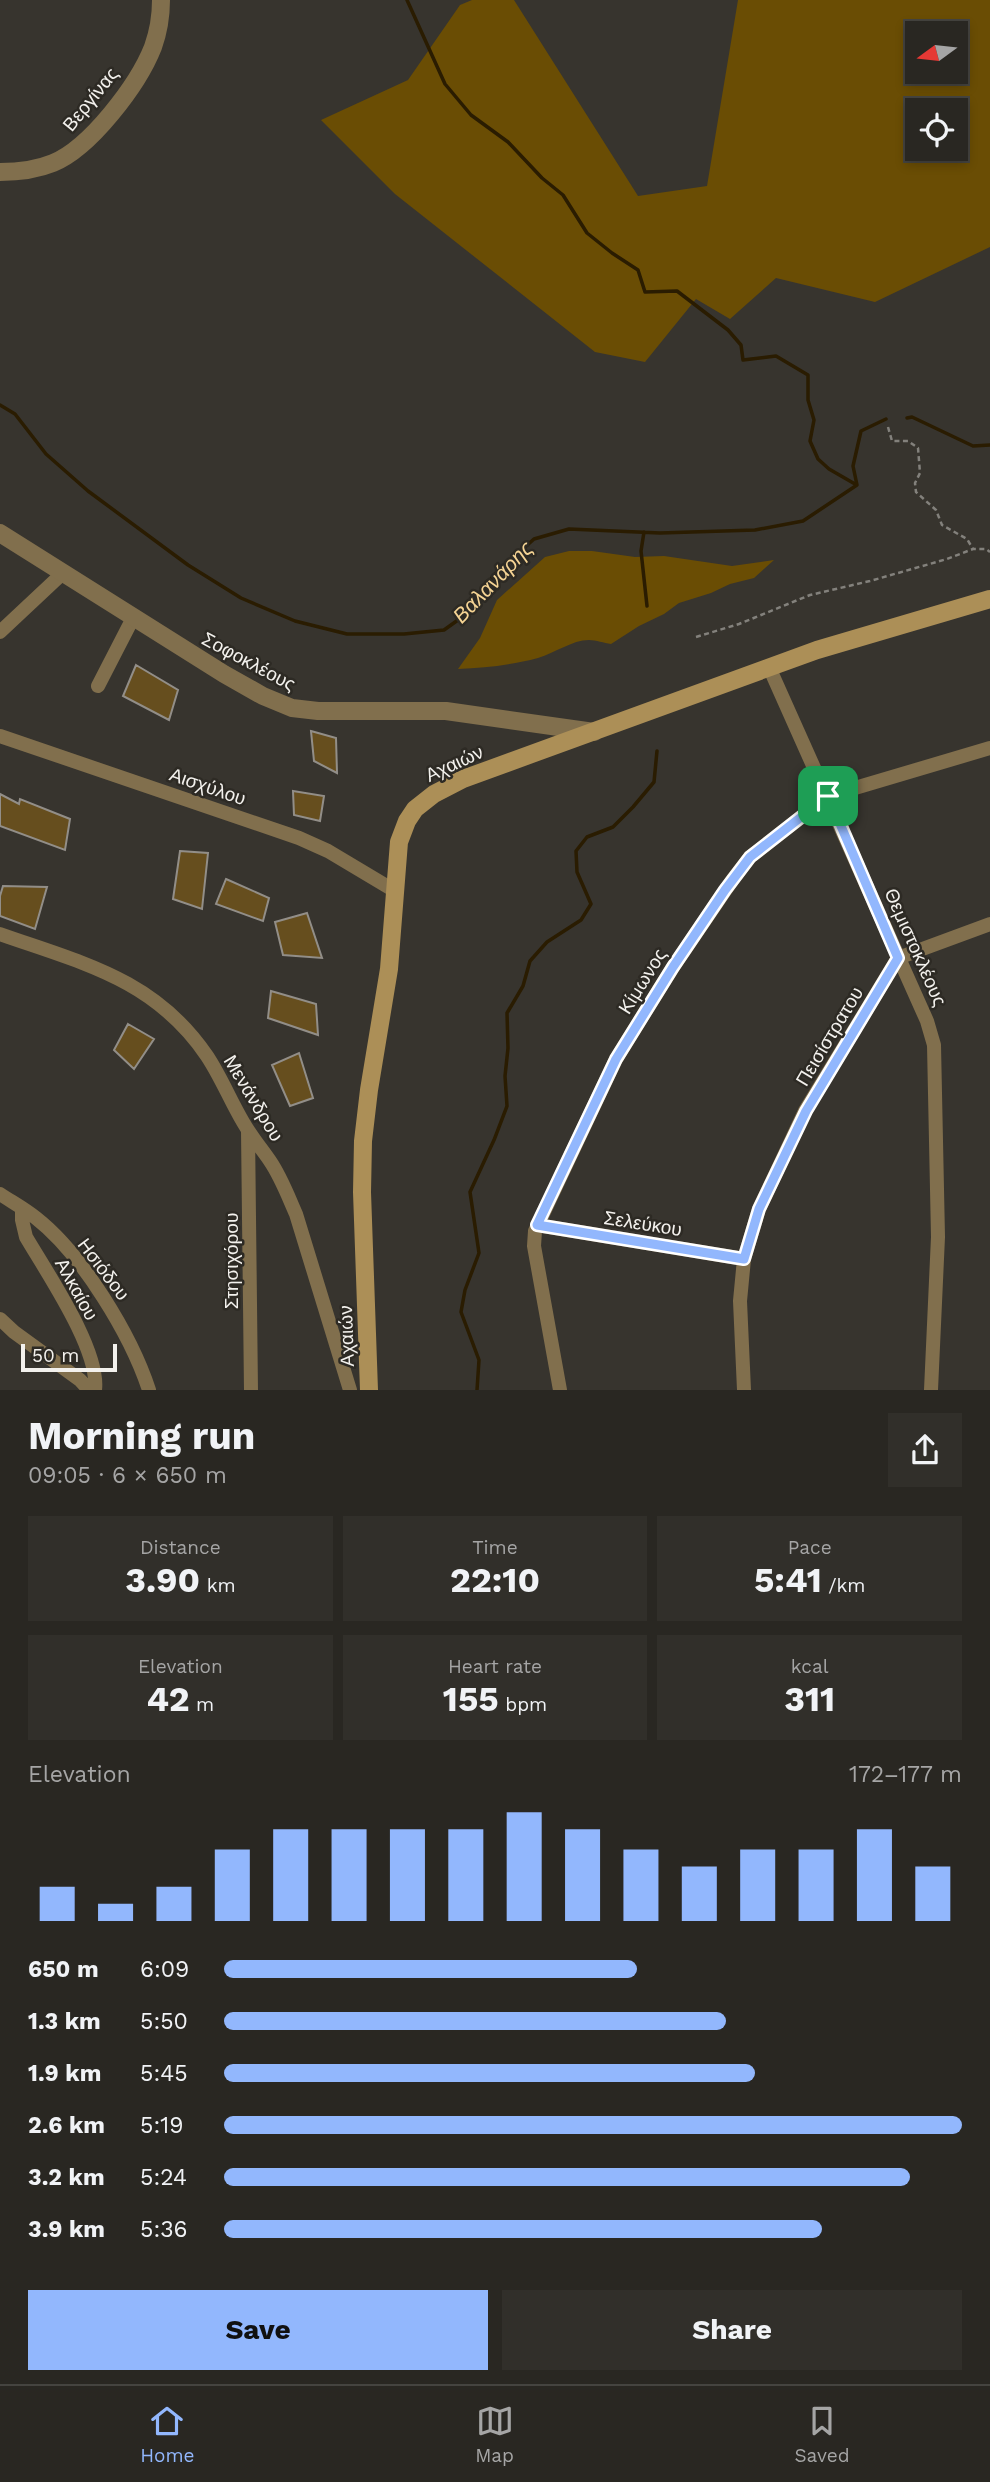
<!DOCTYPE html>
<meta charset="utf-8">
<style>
:root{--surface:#292722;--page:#312f2a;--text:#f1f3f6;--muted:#a5a5a5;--line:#454440;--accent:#92b7fd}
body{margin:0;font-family:"Work Sans",sans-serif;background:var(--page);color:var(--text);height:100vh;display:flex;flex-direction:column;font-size:26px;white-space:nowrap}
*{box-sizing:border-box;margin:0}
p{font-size:23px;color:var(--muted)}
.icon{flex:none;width:38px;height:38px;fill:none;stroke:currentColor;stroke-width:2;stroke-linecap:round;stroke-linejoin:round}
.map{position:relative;height:1390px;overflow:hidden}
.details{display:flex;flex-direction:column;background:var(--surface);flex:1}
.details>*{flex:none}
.needle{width:46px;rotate:255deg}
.buttons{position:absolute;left:905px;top:21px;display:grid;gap:14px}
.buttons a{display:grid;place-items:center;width:63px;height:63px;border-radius:0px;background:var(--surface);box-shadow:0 4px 10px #0003,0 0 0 2px var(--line);font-size:35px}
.scale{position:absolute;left:21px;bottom:18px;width:96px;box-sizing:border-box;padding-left:7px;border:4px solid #f3f1ed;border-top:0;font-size:19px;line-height:24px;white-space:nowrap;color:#f3f1ed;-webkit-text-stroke:5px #2d2a24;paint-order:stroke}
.pin{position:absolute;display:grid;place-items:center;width:60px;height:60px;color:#fff;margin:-30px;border-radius:14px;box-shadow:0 4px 10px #0006}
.round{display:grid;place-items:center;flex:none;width:74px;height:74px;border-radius:0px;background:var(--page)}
.overview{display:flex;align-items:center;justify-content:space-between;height:119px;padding:0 28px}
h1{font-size:38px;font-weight:700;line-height:52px}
.figures{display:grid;grid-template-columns:repeat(3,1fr);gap:10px;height:119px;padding:7px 28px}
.figures div{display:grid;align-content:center;border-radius:0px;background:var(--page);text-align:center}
.figures b{font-size:35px;font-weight:700}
.figures small{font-size:19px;font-weight:400}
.figures p{font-size:19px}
.chart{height:196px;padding:14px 28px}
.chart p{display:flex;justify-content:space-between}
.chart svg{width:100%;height:126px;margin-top:7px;stroke:var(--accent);stroke-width:6}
.action{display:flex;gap:14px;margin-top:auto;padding:14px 28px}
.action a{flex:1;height:80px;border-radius:0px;background:var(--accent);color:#111;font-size:28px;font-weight:700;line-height:80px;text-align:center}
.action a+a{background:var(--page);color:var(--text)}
ul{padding:0 28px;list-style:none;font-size:23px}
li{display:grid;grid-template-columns:112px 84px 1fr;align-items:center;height:52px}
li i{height:18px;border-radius:9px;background:var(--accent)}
.menu{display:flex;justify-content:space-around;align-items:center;height:98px;border-top:2px solid var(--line);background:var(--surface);font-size:19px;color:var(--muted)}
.menu a{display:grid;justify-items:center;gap:4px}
.menu .current{color:var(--accent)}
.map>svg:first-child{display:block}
.green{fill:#6a4d04;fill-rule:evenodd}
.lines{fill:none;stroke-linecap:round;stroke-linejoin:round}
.stream{stroke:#2a1c01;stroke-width:3.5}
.building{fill:#664e1e;stroke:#928e88;stroke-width:2}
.path{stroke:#83817c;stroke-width:2.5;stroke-dasharray:5 3.5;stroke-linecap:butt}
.minor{stroke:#816f4d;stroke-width:14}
.tertiary{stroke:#816f4d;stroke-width:18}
.secondary{stroke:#ac8f57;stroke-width:18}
.route-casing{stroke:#fff;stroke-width:14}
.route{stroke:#92b7fd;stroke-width:9}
.labels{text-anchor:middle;stroke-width:5;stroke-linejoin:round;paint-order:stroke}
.street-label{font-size:19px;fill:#f3f1ed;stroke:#2d2a24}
.water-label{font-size:21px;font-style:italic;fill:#f6d494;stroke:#2d2a24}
</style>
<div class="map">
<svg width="990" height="1390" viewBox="0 0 990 1390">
<rect width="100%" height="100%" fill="#37342e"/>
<path class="green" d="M472,0H514L638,196L707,186L738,0H990V247L875,302L776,278L730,319L696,299L645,362L595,352L395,194L321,120L408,80L460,5ZM917,33H956V72H917ZM917,110H956V149H917Z
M569,551H592L635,557L664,556L732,566L774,560L754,578L730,584L711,593L679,603L664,614L639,626L611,644C604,643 596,640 589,640C572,640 555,653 538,658C511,665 486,668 458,669L480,638L497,600L545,557Z"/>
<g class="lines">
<path class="stream" d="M407,0L445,84L471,115L508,142L542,178L563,195L587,233L612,253L638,270L645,292L677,291L728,330L741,345L743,360L776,356L808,375V400L814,420L810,441L818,459L829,469L855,484
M0,405L15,414L46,454L88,491L188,565L241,598L295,621L347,634H404L444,630L472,610L493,576L534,539L569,529L660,533L755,530L803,521L857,485L853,466L861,431L886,419
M907,418L912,417L973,446L990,445
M644,532L641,551L647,606
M477,1390L479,1360L461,1312L465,1290L479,1253L470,1192L494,1140L507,1106L505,1076L508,1048L507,1013L523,986L530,961L547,942L581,920L591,904L577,872L576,851L587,837L613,827L633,807L654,782L657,751"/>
</g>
<path class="building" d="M136,665L178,690L169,720L123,696Z
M311,731L336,738L337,773L314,761Z
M293,791L324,796L320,821L294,815Z
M0,794L19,804L20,799L70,819L65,850L0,826Z
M180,851L208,853L202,909L173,899Z
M226,879L269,898L263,921L216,904Z
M3,886L47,887L35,929L0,916V896Z
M307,913L322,958L283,955L275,922Z
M271,991L316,1004L318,1035L268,1018Z
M128,1024L154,1039L134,1069L114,1050Z
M299,1053L313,1098L290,1106L272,1065Z"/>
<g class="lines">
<path class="path" d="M888,427L892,441H908L918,448L920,473L915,483L916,492L936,510L942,525L967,539L973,549
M696,637L739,624L810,595L870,581L947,559L973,549H986L990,552"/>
<path class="minor" d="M0,632L64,572
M769,667L927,1021L934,1045L938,1237L931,1390
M98,686L133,618
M0,736L299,838L328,851L395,891
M0,934C82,963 155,979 207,1056C221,1077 230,1100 243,1122C251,1136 261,1148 270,1161C281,1177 288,1196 296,1214L350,1390
M248,1131L251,1390
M0,1194C12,1202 25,1209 36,1218C82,1254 131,1335 149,1390
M22,1208V1220L26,1237C47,1273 100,1350 95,1390
M537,1225L744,1259
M0,1319L14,1332L80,1380L89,1390
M560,1390L534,1246L535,1231L616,1059L673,967L733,879L750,857L828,796L990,748
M744,1390L740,1301L744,1259L759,1209L805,1111L898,958L990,924"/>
<path class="tertiary" d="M0,172C17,172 36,170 53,163C90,148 138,85 153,47C158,33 161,16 161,0
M0,533L224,674L263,696L292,708L318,711H446L594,732"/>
<path class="secondary" d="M369,1390L362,1192L363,1141L369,1090L389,969L399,842L407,821L415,809L434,794L463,779L817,650L990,599"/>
</g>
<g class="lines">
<defs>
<path id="route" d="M828,796L898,958L806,1111L759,1209L744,1259L537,1225L616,1059L673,967L725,890L750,857Z"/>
</defs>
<use href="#route" class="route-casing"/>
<use href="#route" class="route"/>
</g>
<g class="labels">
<g class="street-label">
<text transform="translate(90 99) rotate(-51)" y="7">Βεργίνας</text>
<text transform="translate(249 661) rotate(28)" y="7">Σοφοκλέους</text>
<text transform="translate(454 763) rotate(-25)" y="7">Αχαιών</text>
<text transform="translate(208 786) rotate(19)" y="7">Αισχύλου</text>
<text transform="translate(916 947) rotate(66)" y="7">Θεμιστοκλέους</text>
<text transform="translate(642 981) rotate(-58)" y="7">Κίμωνος</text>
<text transform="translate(829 1036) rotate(-59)" y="7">Πεισίστρατου</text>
<text transform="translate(254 1098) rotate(59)" y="7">Μενάνδρου</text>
<text transform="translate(643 1223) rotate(9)" y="7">Σελεύκου</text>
<text transform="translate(231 1261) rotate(-90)" y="7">Στησιχόρου</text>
<text transform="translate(104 1269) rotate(53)" y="7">Ησιόδου</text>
<text transform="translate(77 1289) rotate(61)" y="7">Αλκαίου</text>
<text transform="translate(346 1336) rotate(-92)" y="7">Αχαιών</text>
</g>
<g class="water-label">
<text transform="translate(493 582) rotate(-46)" y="7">Βαλανάρης</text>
</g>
</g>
</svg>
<div class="buttons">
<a><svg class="needle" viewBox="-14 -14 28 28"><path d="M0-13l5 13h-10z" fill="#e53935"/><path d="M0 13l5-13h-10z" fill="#a5a5a5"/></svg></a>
<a><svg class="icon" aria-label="locate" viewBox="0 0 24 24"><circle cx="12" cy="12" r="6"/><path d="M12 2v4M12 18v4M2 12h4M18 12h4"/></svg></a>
</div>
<div class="scale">50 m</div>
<div class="pin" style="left:828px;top:796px;background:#1e9e55"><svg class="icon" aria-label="arrive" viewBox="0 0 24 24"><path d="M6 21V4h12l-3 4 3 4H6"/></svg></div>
</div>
<section class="details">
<div class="overview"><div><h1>Morning run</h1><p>09:05 · 6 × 650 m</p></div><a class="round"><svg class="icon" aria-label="share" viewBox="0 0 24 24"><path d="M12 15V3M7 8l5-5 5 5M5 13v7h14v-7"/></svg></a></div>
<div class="figures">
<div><p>Distance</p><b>3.90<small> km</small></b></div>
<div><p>Time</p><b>22:10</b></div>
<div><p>Pace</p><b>5:41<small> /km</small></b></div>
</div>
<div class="figures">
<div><p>Elevation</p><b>42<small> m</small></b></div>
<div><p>Heart rate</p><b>155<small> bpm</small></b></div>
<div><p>kcal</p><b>311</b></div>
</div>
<div class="chart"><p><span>Elevation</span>172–177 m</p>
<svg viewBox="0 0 160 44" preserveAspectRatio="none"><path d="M5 44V32M15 44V38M25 44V32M35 44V19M45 44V12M55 44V12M65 44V12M75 44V12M85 44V6M95 44V12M105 44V19M115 44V25M125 44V19M135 44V19M145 44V12M155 44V25"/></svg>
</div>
<ul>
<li><b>650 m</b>6:09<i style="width:56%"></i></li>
<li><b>1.3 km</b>5:50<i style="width:68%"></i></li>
<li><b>1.9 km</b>5:45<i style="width:72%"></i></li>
<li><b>2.6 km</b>5:19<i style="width:100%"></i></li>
<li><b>3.2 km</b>5:24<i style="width:93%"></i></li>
<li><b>3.9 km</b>5:36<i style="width:81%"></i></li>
</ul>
<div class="action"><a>Save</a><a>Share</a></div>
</section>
<nav class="menu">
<a class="current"><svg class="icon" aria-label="home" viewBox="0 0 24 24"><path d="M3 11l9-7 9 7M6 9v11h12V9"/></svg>Home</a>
<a><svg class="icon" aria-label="map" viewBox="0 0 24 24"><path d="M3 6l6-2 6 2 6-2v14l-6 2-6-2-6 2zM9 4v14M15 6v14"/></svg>Map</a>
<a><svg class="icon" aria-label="saved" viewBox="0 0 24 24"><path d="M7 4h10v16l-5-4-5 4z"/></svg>Saved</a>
</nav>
